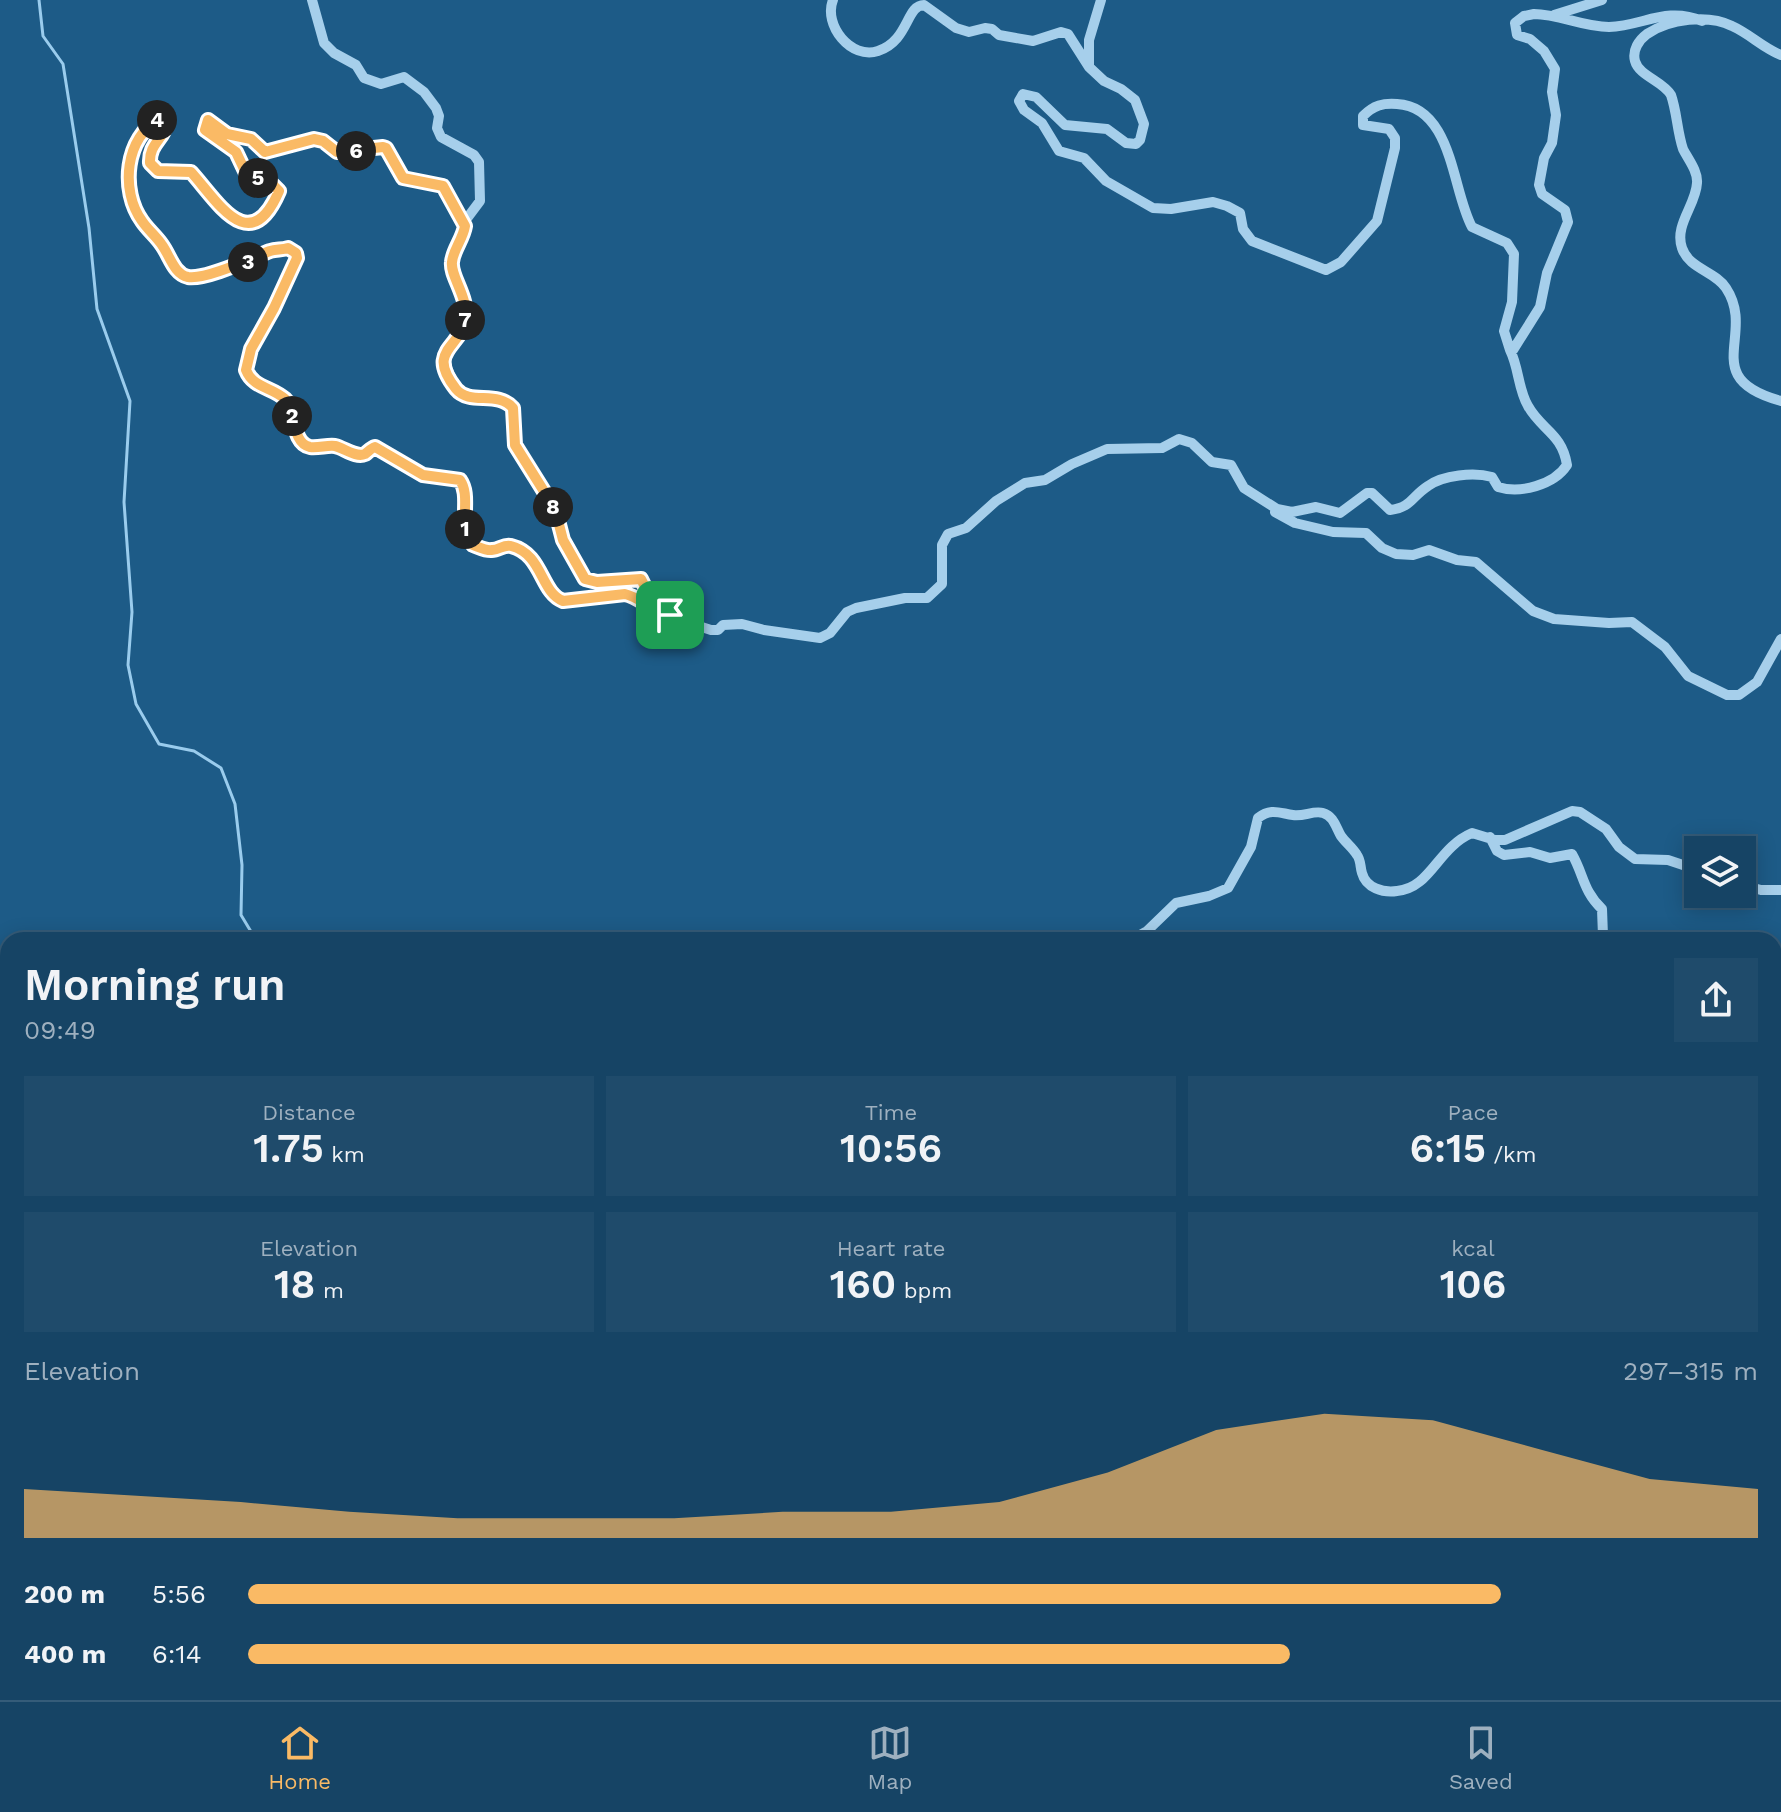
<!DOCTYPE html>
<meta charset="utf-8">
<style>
:root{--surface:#164465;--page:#1f4b6b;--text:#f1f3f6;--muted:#9eb0bf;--line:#355c79;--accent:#faba65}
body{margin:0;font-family:"Work Sans",sans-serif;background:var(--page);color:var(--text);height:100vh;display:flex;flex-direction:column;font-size:30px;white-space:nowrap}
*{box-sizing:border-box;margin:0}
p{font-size:26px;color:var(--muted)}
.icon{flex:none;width:44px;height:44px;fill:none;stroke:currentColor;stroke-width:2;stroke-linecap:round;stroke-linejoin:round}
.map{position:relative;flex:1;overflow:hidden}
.drawer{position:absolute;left:0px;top:932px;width:1782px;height:768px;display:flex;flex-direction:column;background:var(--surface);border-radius:24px 24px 0 0;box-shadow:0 4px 20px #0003,0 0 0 2px var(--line)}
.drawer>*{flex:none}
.buttons{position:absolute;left:1684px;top:836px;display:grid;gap:16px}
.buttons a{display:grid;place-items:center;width:72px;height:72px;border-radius:0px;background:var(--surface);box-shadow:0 4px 20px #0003,0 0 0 2px var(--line);font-size:40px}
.pin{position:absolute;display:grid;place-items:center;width:68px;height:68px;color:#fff;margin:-34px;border-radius:16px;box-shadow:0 4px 12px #0006}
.km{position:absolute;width:40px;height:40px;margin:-20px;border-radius:50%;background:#222;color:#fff;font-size:22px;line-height:40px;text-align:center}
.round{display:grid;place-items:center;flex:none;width:84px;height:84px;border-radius:0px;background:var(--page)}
.head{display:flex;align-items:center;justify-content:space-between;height:136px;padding:0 24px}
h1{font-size:44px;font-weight:600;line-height:60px}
.figures{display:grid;grid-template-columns:repeat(3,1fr);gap:12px;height:136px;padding:8px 24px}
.figures div{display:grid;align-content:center;border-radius:0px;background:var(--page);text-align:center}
.figures b{font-size:40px;font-weight:600}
.figures small{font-size:22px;font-weight:400}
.figures p{font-size:22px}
.chart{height:224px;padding:16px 24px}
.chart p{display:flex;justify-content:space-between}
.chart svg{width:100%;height:144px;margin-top:8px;fill:var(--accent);opacity:.7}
ul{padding:0 24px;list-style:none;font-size:26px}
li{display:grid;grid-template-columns:128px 96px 1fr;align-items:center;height:60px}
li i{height:20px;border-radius:10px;background:var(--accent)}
.tabs{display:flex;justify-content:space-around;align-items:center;height:112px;border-top:2px solid var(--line);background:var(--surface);font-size:22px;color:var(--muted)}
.tabs a{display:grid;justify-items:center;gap:4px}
.tabs .current{color:var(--accent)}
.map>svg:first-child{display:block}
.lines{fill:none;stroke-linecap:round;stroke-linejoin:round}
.stream{stroke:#9acced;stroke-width:3}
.minor{stroke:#a6cfeb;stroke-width:10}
.route-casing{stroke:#fff;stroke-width:16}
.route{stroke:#faba65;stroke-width:10}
</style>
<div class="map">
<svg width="1781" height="1700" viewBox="0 0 1781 1700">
<rect width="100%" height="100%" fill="#1d5b87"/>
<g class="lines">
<path class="stream" d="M39,0L43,36L63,64L89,228L97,309L130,401L124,502L132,612L128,665L136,704L159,744L194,751L221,768L235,804L242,865L241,915L256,940
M623,1700L625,1692"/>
<path class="minor" d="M312,0L324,43L334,53L356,65L364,78L381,84L404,77L424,92L436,108L439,116L437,128L441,137L474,155L479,162L480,201L465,221L463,237L452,260C453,277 465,291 465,309C466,340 434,343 451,377C453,383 455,389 461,393C477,405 498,391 513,408L515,445L555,509L563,540L585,579L597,582L641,579L651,599L668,614
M833,0C823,25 851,60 878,51C909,41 906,5 924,5L956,28L969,32L985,28L992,29L999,35L1033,41L1061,32L1068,34L1089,67L1104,81L1121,89L1135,100L1144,124L1140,140L1136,144L1126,143L1107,129L1065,125L1036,97L1023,94L1019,101L1024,110L1042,123L1059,151L1084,158L1106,181L1153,208L1171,209L1213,202L1227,206L1240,213L1243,229L1252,241L1326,270L1341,262L1377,221L1395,148V138L1389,129L1363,125V116C1374,105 1383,103 1397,104C1453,107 1452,191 1472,227L1507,243L1514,254L1512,302L1504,331L1510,350H1513L1540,307L1547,273L1568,222L1565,210L1542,194L1539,185L1544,158L1552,143L1556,115L1552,92L1555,69L1544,51L1530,39L1517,35L1515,23L1524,16L1534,14C1559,14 1583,27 1609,27C1643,26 1666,6 1702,21
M1554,15L1602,0
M1781,55C1763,48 1750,34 1732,26C1708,14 1669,19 1647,34C1639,40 1632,50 1635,61C1639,76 1663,81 1671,95C1677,112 1677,131 1683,149C1688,159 1698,171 1697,183C1696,205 1674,225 1682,248C1689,269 1715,271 1726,288C1757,335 1697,378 1781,401
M1089,67V40L1101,0
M465,226L443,186L403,178L383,147L337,152L323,141L314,139L265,152L251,139L227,134L208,120L205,130L236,152L245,171L270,182L279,191C250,259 217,201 191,172L158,171L150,163C149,142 165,140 166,122L160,119C125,137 120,191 142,221C148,230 156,236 162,245C170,256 174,274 188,277C206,280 252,258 270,251C276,250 282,250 288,248L296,253L297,258L274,308L251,349L246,370C253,388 272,387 285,399C296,411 291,443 310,447C319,448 327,445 335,446C344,448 356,458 365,454C368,452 371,448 375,447L423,475L460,480C472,499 458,522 473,545C479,547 486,551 492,550C499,550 504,544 511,546C543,554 540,592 563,601L625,594L635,596L652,611L711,630H718L723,625L742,624L764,630L820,638L830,633L847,612L856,608L905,598H927L942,584V545L948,534L966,528L996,501L1025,483L1045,480L1072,464L1107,449L1162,448L1179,439L1192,443L1212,462L1231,465L1244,488L1277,509L1292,512L1316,507L1340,513L1367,493H1372L1390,510C1412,507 1411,497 1428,486C1443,475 1474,472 1492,477L1498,487C1520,494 1554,485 1567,465C1562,433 1541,430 1528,406C1518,389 1519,368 1510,350
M1275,512L1295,523L1333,532L1366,533L1382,548L1396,554L1413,555L1429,550L1457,560L1476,562L1533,611L1554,619L1609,623L1632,622L1665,647L1688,676L1727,695H1739L1757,682L1781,639
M1490,837L1497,851L1504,855L1530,852L1550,858L1572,854C1584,875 1583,891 1602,909L1603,936L1606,940
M1742,885L1761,890H1781
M1131,940L1147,931L1176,903L1209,896L1228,888L1251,847L1258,818C1271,808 1279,813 1293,815C1303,817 1314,810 1323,813C1334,816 1336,828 1341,836C1346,843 1353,848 1357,855C1361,860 1360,867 1362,873C1366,888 1383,893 1397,891C1431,888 1437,848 1472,833L1495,840H1505L1572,811L1580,812L1606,829L1619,847L1635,859L1668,860L1698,870
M1774,1098L1781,1101
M1774,1153L1781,1148
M1774,1237V1255
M1774,1335L1781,1343
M1774,1516H1781
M0,1557L8,1563
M376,1692L387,1700
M817,1692L820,1700
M1058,1692L1076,1700
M1394,1692L1407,1700
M233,1700L242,1692
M639,1700L641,1692
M675,1700L683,1693L689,1696V1700
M780,1700L788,1692"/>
</g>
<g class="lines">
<defs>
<path id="route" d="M160,119L166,122C165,140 149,142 150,163L158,171L191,172C218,202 250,259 279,191L270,182L245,171L236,152L205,130L208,120L227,134L251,139L265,152L314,139L323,141L337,152L383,147L386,148L403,178L443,186L465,226C463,239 453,250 452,262C450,277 470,298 465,322C459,348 426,351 456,389C470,406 497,390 513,408L515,445L555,509L563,540L585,579L597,582L641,579L651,599L670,615C648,610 642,598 625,594L563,601C540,592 543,554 511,546C504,544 499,550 492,550C486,551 479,547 473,545C457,521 472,498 460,480L423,475L375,447C371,448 368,452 365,454C356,458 344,448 335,446C327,445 319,448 310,447C291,443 296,410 285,399C272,387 253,388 246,370L251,349L274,308L297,258L296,253L288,248C282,250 276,249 270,251C252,258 206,280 188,277C174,274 170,256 162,245C156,236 148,230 142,221C120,191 125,136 160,119Z"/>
</defs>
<use href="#route" class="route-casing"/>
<use href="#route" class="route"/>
</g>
</svg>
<div class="buttons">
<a><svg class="icon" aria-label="layers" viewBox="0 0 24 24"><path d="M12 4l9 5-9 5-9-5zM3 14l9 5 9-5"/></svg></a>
</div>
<div class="pin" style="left:670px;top:615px;background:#1e9e55"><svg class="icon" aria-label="arrive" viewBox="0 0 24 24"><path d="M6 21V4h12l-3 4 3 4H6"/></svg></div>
<b class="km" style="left:465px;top:529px">1</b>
<b class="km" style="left:292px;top:416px">2</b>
<b class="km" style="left:248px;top:262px">3</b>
<b class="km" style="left:157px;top:120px">4</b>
<b class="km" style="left:258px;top:178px">5</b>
<b class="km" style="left:356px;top:151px">6</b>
<b class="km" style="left:465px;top:320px">7</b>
<b class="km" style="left:553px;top:507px">8</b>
<section class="drawer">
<div class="head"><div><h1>Morning run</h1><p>09:49</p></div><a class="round"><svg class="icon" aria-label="share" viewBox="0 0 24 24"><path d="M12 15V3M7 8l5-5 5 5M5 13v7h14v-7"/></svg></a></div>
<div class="figures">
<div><p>Distance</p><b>1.75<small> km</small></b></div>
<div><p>Time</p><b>10:56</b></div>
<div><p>Pace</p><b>6:15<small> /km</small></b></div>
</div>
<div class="figures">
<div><p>Elevation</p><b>18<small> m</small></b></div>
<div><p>Heart rate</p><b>160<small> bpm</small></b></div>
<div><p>kcal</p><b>106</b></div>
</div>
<div class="chart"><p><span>Elevation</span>297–315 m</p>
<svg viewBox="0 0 160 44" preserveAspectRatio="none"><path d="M0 44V29L10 31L20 33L30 36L40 38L50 38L60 38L70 36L80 36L90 33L100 24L110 11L120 6L130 8L140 17L150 26L160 29V44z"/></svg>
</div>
<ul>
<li><b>200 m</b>5:56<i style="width:83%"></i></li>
<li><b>400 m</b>6:14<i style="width:69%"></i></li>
</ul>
</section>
</div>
<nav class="tabs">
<a class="current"><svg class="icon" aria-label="home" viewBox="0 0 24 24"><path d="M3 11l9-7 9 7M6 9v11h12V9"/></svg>Home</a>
<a><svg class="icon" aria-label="map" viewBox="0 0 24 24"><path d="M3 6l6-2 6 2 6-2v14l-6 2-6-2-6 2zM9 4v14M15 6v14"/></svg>Map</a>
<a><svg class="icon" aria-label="saved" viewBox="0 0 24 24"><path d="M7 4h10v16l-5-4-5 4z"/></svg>Saved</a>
</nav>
